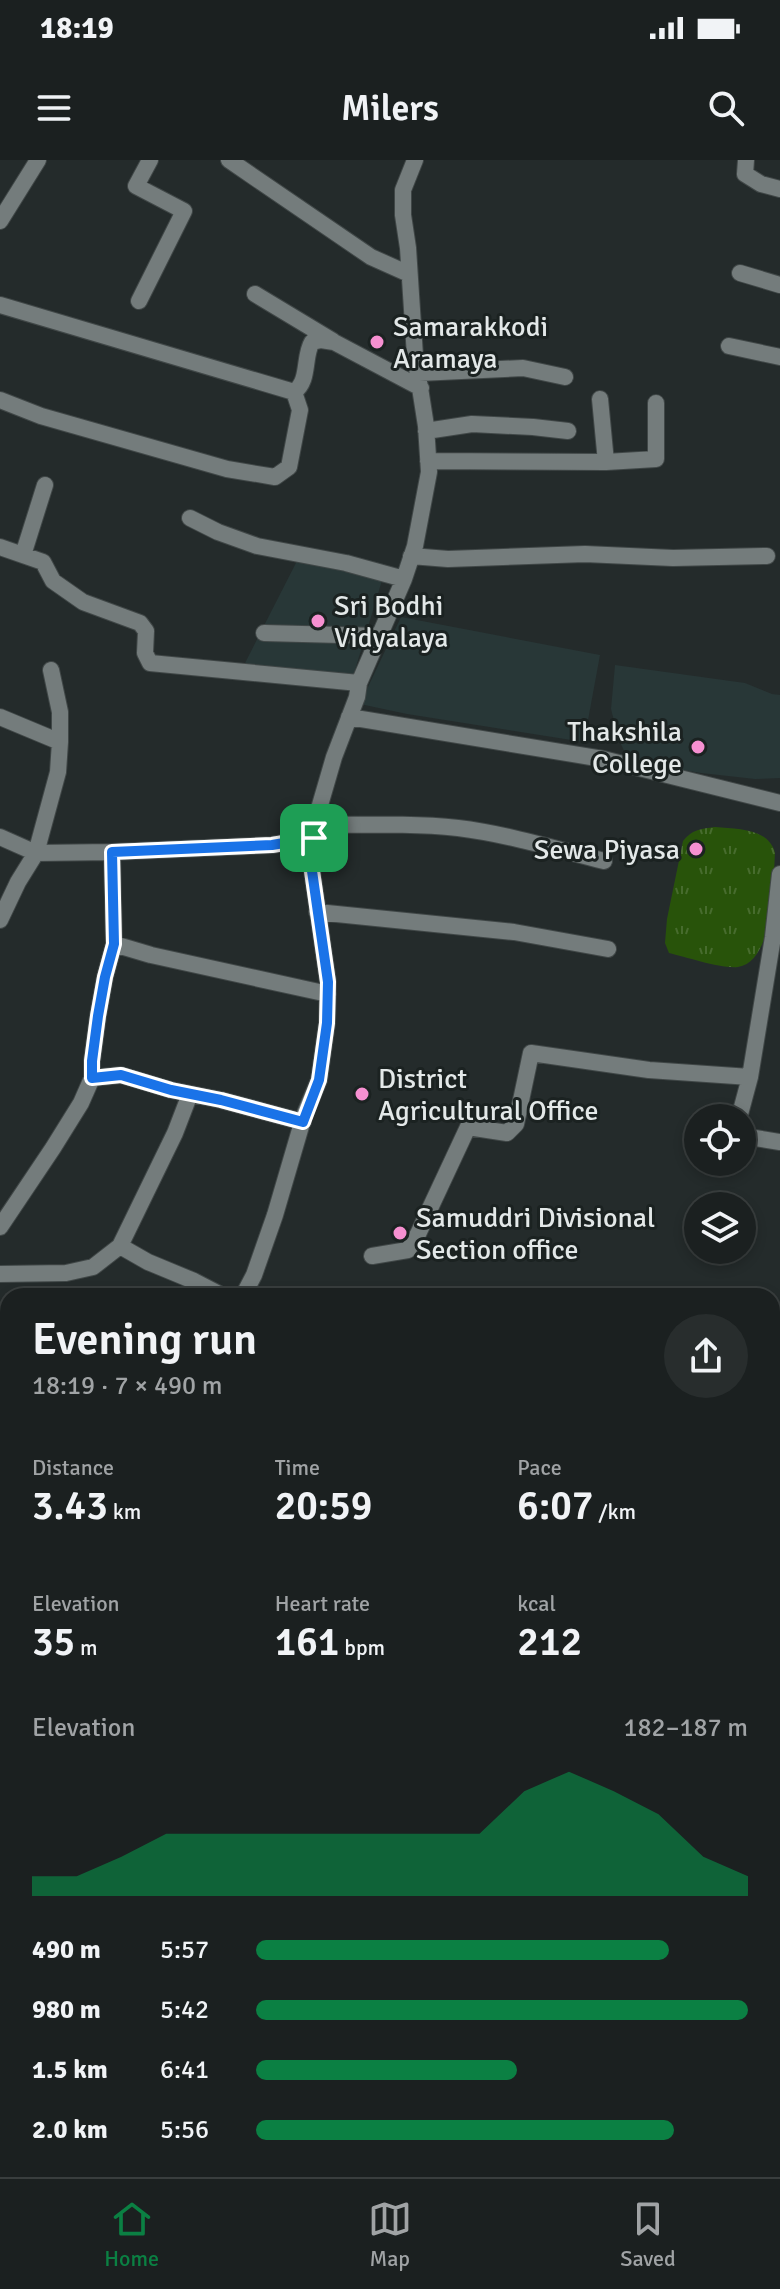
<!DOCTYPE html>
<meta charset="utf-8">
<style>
:root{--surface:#1b2020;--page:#282d2d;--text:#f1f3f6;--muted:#a0a3a5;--line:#393e3e;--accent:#0b8043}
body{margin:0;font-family:Signika,sans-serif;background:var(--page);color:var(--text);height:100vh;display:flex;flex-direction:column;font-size:30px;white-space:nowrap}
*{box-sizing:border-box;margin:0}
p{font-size:26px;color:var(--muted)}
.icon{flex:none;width:44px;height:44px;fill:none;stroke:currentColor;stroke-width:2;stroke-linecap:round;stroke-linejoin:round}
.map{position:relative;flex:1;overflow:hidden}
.sheet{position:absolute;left:0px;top:1128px;width:780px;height:890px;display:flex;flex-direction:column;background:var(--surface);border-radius:24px 24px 0 0;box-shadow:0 4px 12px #0003,0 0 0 2px var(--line)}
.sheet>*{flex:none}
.controls{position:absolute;left:684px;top:944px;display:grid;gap:16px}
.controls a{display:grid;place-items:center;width:72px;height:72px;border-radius:50%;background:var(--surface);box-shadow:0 4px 12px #0003,0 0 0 2px var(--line);font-size:40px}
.pin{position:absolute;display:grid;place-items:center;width:68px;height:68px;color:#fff;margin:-34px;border-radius:16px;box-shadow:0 4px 12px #0006}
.round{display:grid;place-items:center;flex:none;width:84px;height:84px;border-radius:42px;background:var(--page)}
.head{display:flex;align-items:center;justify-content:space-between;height:136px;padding:0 32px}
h1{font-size:44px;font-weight:600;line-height:60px}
.metrics{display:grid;grid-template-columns:repeat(3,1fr);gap:12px;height:136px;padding:8px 32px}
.metrics div{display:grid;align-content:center}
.metrics b{font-size:40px;font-weight:600}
.metrics small{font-size:22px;font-weight:400}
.metrics p{font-size:22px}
.chart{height:224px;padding:16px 32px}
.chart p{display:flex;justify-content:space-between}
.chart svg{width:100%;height:144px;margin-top:8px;fill:var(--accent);opacity:.7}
ul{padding:0 32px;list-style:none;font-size:26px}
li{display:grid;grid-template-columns:128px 96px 1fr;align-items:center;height:60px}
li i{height:20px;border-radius:10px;background:var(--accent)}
.status{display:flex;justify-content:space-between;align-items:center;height:56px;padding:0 40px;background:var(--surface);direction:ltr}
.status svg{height:22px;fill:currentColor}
header{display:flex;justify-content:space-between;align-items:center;height:104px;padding:0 32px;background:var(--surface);font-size:36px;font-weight:600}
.tab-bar{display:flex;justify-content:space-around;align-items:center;height:112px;border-top:2px solid var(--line);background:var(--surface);font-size:22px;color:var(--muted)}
.tab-bar a{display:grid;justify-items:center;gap:4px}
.tab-bar .current{color:var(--accent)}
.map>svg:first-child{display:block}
.built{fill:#283737}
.grass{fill:url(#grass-tufts)}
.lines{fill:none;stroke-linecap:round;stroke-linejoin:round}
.canal{stroke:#113c6b;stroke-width:14}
.minor-casing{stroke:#404747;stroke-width:18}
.major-casing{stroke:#404747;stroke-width:24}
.minor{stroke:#747c7c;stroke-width:16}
.major{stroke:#4f8c77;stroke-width:22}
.route-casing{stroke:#fff;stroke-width:16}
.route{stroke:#1a73e8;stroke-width:10}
.poi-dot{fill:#f690d1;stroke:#1b2221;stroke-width:3}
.labels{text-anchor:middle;stroke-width:6;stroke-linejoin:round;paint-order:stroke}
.poi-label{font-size:28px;fill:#e3e8e8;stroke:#1b2221;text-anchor:start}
</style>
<div class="status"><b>18:19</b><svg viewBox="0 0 49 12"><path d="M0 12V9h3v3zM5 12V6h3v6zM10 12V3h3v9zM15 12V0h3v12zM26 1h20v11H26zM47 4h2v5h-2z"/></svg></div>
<header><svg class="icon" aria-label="menu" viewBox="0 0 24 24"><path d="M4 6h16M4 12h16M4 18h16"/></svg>Milers<svg class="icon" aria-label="search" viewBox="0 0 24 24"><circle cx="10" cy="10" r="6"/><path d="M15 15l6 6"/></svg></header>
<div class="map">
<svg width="780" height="2017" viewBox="0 0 780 2017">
<defs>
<pattern id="grass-tufts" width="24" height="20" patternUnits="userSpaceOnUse" patternTransform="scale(2)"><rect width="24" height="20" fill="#28530a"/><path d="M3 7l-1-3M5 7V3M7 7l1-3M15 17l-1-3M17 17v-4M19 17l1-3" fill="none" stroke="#476c2e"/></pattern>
</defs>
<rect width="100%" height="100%" fill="#242b2b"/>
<path class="built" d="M298,399L383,417L352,520L244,505Z
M401,457L600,495L584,582L407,554L360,544Z
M615,505L745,523L772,534L780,535V618L755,619L701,613L659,606L627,597L619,580L611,549Z"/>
<path class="grass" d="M715,667C737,669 769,668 775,693C773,722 774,802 738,807C722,809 686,797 669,793L665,783L667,759L683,681C693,669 701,669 715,667Z"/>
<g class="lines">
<path class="canal" d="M0,1662L8,1659"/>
<defs>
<path id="minor" d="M229,0L371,97L409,114
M746,0L745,14L761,24L780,29
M0,61L38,0
M740,113L780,125
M255,134L333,181
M139,141L184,51L136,26L150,0
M0,145L294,232C310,221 303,197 312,182L321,180L334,182L421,228
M729,186L780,197
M419,213L523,208L565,217
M600,239L606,302
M0,240L41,256L227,309L275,317L289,307L300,250L294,232
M426,271L472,264L533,267L568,271
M428,301L606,302L656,299V243
M190,358L218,372L257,386L346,403L404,419
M0,387L43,402L53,421L83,442L140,463L146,471L145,493L150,503L359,523
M23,395L45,325
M411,396L448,399L585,394L673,398L767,396
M264,473L379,476
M51,510L60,552V582
M0,557L60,582L58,612L36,693L0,677
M349,557L603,599L780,643
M316,665C363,665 411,663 458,668C507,674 556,689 604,701
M317,752L514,772L608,789
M0,760L18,722L36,693L112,692
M114,784L151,795L328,834
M92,918L121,915L171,930L221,940L303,962
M190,934L175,973L120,1086L148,1102L194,1121L223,1136
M739,958L750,917L773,777L780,714
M742,976L780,982
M0,1067L53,988L81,943L92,918V901L98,856L105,817L114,784L112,692L272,685L314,678
M372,1096L408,1090L418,1074L468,967L507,973L516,964L531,893L649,910L750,917
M0,1114L66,1113L93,1107L120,1086
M243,1136L254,1115L275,1055L304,956L319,920L327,863L328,822L312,711L314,678L318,652L334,597L357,537L359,523L404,419L415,386L429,312L426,266L415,196L408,88L403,55V30L415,0
M0,1269L8,1256
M772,1611L780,1612
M772,1730L780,1735
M772,1858H780
M0,2009H8"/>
<path id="major" d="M0,1405L8,1413
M360,2010L364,2017"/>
</defs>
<use href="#minor" class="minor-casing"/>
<use href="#major" class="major-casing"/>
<use href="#minor" class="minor"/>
<use href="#major" class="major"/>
</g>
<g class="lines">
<defs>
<path id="route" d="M314,678L312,711L328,822L327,863L319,920L303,962L221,940L171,930L121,915L92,918V901L98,856L105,817L114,784L112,692L272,685Z"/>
</defs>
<use href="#route" class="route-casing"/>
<use href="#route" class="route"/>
</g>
<g class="poi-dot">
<circle cx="377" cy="182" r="8"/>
<circle cx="318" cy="461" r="8"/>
<circle cx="698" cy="587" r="8"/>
<circle cx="696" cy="689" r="8"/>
<circle cx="362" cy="934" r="8"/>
<circle cx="400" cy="1073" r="8"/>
</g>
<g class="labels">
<g class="poi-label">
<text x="393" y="176">Samarakkodi<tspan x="393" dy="32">Aramaya</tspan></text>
<text x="334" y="455">Sri Bodhi<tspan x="334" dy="32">Vidyalaya</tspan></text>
<text x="682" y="581" text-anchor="end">Thakshila<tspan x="682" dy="32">College</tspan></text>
<text x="680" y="699" text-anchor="end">Sewa Piyasa</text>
<text x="378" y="928">District<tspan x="378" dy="32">Agricultural Office</tspan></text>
<text x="416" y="1067">Samuddri Divisional<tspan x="416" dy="32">Section office</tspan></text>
</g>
</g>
</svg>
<div class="controls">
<a><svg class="icon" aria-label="locate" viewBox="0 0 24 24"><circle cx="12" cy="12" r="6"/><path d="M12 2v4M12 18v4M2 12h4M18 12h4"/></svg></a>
<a><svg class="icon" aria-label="layers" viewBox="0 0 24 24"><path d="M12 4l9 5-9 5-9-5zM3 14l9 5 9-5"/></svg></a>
</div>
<div class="pin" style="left:314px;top:678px;background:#1e9e55"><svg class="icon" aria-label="arrive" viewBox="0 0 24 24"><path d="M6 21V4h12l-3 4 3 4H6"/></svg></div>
<section class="sheet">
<div class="head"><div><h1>Evening run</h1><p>18:19 · 7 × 490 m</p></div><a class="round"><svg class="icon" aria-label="share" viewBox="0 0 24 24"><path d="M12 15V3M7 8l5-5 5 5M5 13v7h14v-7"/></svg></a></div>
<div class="metrics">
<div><p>Distance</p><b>3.43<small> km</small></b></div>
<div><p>Time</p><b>20:59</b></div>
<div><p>Pace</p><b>6:07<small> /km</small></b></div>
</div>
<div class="metrics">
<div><p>Elevation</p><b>35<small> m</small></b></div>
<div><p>Heart rate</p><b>161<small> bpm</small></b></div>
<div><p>kcal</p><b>212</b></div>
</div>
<div class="chart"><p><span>Elevation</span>182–187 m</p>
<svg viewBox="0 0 160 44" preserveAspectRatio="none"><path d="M0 44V38L10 38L20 32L30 25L40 25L50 25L60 25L70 25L80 25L90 25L100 25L110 12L120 6L130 12L140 19L150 32L160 38V44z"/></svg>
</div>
<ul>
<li><b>490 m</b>5:57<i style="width:84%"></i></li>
<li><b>980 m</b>5:42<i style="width:100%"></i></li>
<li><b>1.5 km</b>6:41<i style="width:53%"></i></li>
<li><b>2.0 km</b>5:56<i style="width:85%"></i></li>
</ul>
</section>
</div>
<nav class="tab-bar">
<a class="current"><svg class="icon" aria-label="home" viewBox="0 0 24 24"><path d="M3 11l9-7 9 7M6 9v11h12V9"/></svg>Home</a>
<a><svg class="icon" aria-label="map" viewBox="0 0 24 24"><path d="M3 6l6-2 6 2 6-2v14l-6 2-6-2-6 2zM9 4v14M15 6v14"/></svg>Map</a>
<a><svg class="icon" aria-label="saved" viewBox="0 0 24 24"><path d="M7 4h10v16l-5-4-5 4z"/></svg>Saved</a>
</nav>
